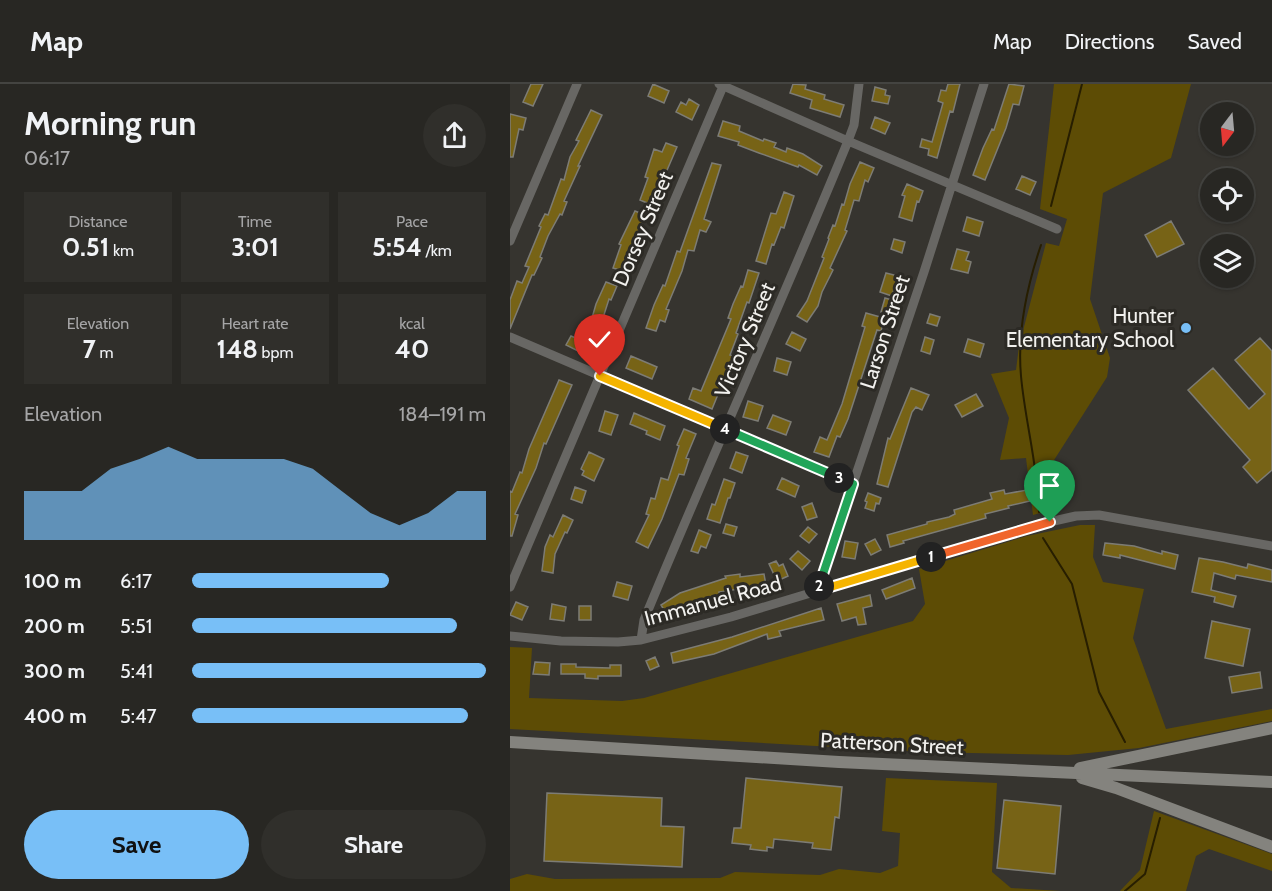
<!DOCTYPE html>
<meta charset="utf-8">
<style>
:root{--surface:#282723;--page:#302f2b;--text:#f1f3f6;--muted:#a5a5a6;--line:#444441;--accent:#78bff7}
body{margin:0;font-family:Cabin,sans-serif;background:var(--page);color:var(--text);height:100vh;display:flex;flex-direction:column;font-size:22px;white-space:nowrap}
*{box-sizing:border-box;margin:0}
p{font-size:20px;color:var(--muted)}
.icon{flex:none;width:33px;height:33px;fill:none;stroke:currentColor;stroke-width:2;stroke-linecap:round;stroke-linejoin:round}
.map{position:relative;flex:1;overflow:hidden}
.details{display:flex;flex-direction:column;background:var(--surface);width:510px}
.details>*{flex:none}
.needle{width:39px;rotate:196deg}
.tools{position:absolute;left:690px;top:18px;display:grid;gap:12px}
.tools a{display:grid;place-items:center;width:54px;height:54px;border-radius:50%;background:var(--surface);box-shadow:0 2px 4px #0004,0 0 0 2px var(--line);font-size:30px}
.pin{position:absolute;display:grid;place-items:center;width:51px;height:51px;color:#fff;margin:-62px -26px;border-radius:50% 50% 50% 0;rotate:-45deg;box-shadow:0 0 6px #0007}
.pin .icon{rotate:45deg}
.km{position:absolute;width:30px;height:30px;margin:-15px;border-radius:50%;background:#222;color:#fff;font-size:16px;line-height:30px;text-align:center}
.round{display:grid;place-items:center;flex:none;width:63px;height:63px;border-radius:32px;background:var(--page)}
.summary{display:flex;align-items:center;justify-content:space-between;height:102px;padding:0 24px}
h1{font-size:33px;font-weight:700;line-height:45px}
.metrics{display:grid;grid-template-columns:repeat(3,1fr);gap:9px;height:102px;padding:6px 24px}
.metrics div{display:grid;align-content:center;border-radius:0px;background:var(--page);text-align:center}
.metrics b{font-size:26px;font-weight:700}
.metrics small{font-size:16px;font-weight:400}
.metrics p{font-size:16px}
.chart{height:168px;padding:12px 24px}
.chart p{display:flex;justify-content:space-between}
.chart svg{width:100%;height:108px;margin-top:6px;fill:var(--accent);opacity:.7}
.primary-button{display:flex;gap:12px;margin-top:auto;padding:12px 24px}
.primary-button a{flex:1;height:69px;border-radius:36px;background:var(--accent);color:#111;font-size:24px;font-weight:700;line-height:69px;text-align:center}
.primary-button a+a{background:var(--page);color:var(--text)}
ul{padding:0 24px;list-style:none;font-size:20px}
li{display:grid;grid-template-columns:96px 72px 1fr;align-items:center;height:45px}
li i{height:15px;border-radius:8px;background:var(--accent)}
header{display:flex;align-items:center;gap:36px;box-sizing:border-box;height:84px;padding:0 30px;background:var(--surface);border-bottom:2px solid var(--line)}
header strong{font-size:28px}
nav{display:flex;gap:33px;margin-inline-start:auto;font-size:21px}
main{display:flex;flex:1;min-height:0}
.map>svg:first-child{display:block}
.green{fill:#5d4c05}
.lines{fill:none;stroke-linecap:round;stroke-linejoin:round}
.stream{stroke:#271e01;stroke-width:2}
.building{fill:#776316;stroke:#7d7c75;stroke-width:1.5}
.minor{stroke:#686764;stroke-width:9}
.secondary{stroke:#84837e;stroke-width:12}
.split-1-casing{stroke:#fff;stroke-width:12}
.split-2-casing{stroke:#fff;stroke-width:12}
.split-3-casing{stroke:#fff;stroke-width:12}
.split-4-casing{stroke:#fff;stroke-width:12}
.split-5-casing{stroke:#fff;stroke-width:12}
.split-1{stroke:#f0652b;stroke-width:8}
.split-2{stroke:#f5b400;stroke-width:8}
.split-3{stroke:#22a559;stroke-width:8}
.split-4{stroke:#22a559;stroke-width:8}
.split-5{stroke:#f5b400;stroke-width:8}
.poi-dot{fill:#78bff7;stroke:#2c2a25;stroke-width:2}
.labels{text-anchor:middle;stroke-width:6;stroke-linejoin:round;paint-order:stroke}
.street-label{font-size:21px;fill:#f2f1ee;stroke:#2c2a25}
.poi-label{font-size:21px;fill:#f2f1ee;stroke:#2c2a25;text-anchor:end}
</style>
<header>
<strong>Map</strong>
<nav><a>Map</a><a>Directions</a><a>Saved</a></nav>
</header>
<main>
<section class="details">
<div class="summary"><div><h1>Morning run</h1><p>06:17</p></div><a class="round"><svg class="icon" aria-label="share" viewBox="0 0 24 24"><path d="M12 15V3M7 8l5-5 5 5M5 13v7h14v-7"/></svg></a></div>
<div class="metrics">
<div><p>Distance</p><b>0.51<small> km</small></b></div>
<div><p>Time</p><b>3:01</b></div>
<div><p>Pace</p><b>5:54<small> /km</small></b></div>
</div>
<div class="metrics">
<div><p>Elevation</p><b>7<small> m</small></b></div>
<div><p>Heart rate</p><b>148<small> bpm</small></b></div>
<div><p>kcal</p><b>40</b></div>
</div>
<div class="chart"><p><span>Elevation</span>184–191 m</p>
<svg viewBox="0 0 160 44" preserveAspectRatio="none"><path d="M0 44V24L10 24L20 24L30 15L40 11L50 6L60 11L70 11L80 11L90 11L100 15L110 24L120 33L130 38L140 33L150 24L160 24V44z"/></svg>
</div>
<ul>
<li><b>100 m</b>6:17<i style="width:67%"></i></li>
<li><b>200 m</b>5:51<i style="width:90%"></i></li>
<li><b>300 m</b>5:41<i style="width:100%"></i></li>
<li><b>400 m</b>5:47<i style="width:94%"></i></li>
</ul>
<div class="primary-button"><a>Save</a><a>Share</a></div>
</section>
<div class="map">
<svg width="762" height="807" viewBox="0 0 762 807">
<rect width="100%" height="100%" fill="#36342f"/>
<path class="green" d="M544,0H681L661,74L593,109L580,215L600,274L597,293L539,384L541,426L523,431L516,374L490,376L499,334L481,290L506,286L509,262L536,159L549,162L557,135L530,125Z
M570,441H585L583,473L593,498L634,505L623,554L656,645L762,625V637L629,664L558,671L414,668L0,645V563L22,564L19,614L112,617L134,614L403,537L415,520L409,485L517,452Z
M376,694L487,699L482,788L501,804L550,807H0V795L17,790L45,795L210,794L225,788L310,791L329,785L370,789L388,782L390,749L372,747Z
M644,727L762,770V787L699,765L686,772L676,807H610L630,786Z"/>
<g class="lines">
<path class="stream" d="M541,122L572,0
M529,428C528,382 515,337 511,292C507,247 517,202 531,161
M533,454L562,500L589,608L615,658
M615,807L635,790L650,734"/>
</g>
<path class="building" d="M21,0H33L23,22L13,18Z
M143,0L159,7L154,19L138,12Z
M283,0L296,1L295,5L315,11L314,15L334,21L330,33L300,24L302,16L280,9Z
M438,0H450L443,28L440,27L427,74L418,71L419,65L410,63L412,55L422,58L433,19L428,17L431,6L436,7Z
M499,0L514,2L509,21L503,20L496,44L475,96L463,91L473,64L482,45L484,46Z
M365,3L376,6L375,11L380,12L378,20L362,17Z
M179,15L189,21L182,36L166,28L171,18L176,21Z
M81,26L92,31L68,82H70L54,117L57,118L52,131L50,130L38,152L30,173L32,174L24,191H22L0,245V216L7,197L12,199L19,183L15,182L31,143L29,142L35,130L38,131L51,95L54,96L60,73L69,57L66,56Z
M0,30L16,34L13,46L9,45L3,73H0Z
M365,33L380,39L375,50L361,44Z
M213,37L230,42L229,47L253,57L254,55L266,59L264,63L276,68L277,64L293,70L312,82L307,91L289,81L288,83L249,69L228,61L229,58L208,52Z
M156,59L167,63L142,121L130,116L138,94L135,93L144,65L152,68Z
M350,78L364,84L358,98L355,96L349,117L344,116L335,146L337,147L320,184L323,186L312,208L308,222L297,238L287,232L297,217L314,174L312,173L319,155L318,154L323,141L325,142L332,120L334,121L340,100Z
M202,79L211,81L194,135L201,138L196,148L190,146L184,167L178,166L172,187L156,225L159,226L155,238L150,236L146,247L136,244L144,221L153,201L155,202L167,167L170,168Z
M512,92L526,98L520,111L506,105Z
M397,100L413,107L409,118L407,117L402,137L389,133L395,112L392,111Z
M274,108L284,112L274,144L271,143L264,161L262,160L256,180L246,177L261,129L266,130Z
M125,127L135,131L113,187L103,184L111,161L109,160Z
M457,133L473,138L469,152L453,147Z
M661,137L674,160L647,173L635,151Z
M384,155L395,158L392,169L381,165Z
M447,165L459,168L456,176L461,178L458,189L441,185Z
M238,186L249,189L239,219L237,218L226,249L228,250L220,271L223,272L218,286L202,325L179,315L183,304L191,307L221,235L218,234L223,220L231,202L233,203Z
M376,189L388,192L382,212L370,208Z
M96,198L107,202L101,216L99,215L92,237H90L76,271L56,261L61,252L68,255L74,239L80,241L86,220Z
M375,214L382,216L378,230L371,228Z
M356,229L374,234L371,247L367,246L338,335L330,353L327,352L319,373L304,368L310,353L317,356L332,320L355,243L352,242Z
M420,230L430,233L427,242L417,239Z
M282,248L296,255L290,267L276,260Z
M415,253L424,256L420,270L411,267Z
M750,254L762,267V386L747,399L733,383L740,376L678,306L703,284L739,325L755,310L725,276Z
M458,255L474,260L470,273L454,268Z
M121,272L147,283L142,295L116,284Z
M267,274L281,278L277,291L264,287Z
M49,296L62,301L36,360L34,359L26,384L5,430L8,431L2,452H0V407L2,408L10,388L12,389L19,365Z
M401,304L419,311L412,326L406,323L402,328L378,403L367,400L378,354L380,355Z
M466,310L473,322L452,333L445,321Z
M238,317L253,322L248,337L233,333Z
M95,327L108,331L101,351L89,347Z
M124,329L155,342L150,356L136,350L137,347L120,340Z
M263,331L281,338L276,351L257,344Z
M174,345L186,350L176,374L179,375L174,391L169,390L152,435L138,464L126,458L139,431L136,430L141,414L145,415L151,394L158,396L169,362L167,361Z
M79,368L94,375L84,397L72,391L74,387L71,385Z
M226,368L238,372L232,389L220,384Z
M272,394L289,402L285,413L267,405Z
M214,395L225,399L220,414H218L210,439L197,435L202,420L205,421Z
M65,403L76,407L72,419L61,415Z
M494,406L495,410L517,406L520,417L498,422L499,424L475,430L476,434L393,457L394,459L380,463L377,451L417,440V438L439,433L445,430L444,426L482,415L480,409Z
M358,409L371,414L369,420L366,419L364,427L355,424L357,418L355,417Z
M302,419L307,433L297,436L292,423Z
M53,431L63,436L57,449L55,448L45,470L43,489L32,487L35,463L40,451L43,453Z
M216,440L227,443L224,452L213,449Z
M298,443L307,450L299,459L290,452Z
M189,446L201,451L196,464L191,462L188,469L181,467Z
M365,455L371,466L361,471L355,460Z
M335,457L348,459L345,475L332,473Z
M595,459L624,462L652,470V467L668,471L665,485L610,471V474L593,471Z
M288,467L300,477L292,486L280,475Z
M689,474L713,478L737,484L738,480L762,486V498L726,491L725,495L704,489L701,506L726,512L723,523L704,518L705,513L682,508Z
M266,477L269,482L273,480L278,492L267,497L259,480Z
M230,490V493L254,490L256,501L209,508L210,512L168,525L157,531L151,521L170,509L216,494L215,492Z
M402,494L405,504L376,515L372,506Z
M107,498L122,502L118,516L103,512Z
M360,511L362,522L353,524L356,540L348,541L346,533L332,537L327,520Z
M6,518L18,523L12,536L0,531Z
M42,520L56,523L54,537L40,535Z
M69,522H81V536H69Z
M311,524L314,536L269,547L271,552L258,555L257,550L204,570L163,579L161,569L222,553Z
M702,537L740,545L733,582L695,574Z
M145,573L149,582L140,586L136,577Z
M25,578L40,579L39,591L23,590Z
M51,580H66V583L100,584V581H111V592H88V595L75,594V590H51Z
M750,588L752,604L722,609L719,593Z
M236,694L332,703L329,734L325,733L321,766L302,764L303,759L264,755L263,764L257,763V767L240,765L241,761L222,759L224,744H231Z
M37,709L152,714L151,742L174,743L172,783L34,777Z
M494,716L551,722L545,790L487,784Z"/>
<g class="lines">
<path class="minor" d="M209,0L338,57L547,145
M0,157L67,0
M0,253L343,400
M0,503L214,0
M307,507L414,188L474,0
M0,552L51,557L108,558L131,556L221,533L526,441L566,432L589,431L762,462
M131,556L134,536C200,376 272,218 338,57L344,41L349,0"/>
<path class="secondary" d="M0,658L329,678L762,698
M570,684L762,644
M572,694L606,704L762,763"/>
</g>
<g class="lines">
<defs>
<path id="split-1" d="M421,473L540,438"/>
<path id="split-2" d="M309,502L307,507L421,473"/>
<path id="split-3" d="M309,502L343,400L329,394"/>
<path id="split-4" d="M215,345L329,394"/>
<path id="split-5" d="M90,292L215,345"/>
</defs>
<use href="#split-1" class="split-1-casing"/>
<use href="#split-2" class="split-2-casing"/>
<use href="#split-3" class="split-3-casing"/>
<use href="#split-4" class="split-4-casing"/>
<use href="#split-5" class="split-5-casing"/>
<use href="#split-1" class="split-1"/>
<use href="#split-2" class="split-2"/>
<use href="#split-3" class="split-3"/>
<use href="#split-4" class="split-4"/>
<use href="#split-5" class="split-5"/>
</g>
<circle class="poi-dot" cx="676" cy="244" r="6"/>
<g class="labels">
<g class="street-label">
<text transform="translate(133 145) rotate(-67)" y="7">Dorsey Street</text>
<text transform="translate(375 248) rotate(-72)" y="7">Larson Street</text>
<text transform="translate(235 256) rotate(-67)" y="7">Victory Street</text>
<text transform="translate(203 517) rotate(-15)" y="7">Immanuel Road</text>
<text transform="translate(382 660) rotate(3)" y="7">Patterson Street</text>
</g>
<g class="poi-label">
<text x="664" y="239">Hunter<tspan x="664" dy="24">Elementary School</tspan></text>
</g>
</g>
</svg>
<div class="tools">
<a><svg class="needle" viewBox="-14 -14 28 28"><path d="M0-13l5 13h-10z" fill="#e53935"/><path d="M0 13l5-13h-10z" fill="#a5a5a6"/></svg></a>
<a><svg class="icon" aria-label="locate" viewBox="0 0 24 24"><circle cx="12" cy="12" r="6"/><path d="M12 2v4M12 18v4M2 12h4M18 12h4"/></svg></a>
<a><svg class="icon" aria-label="layers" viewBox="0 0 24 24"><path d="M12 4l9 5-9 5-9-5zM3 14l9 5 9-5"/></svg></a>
</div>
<div class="pin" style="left:540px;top:438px;background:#1e9e55"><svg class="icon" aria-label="arrive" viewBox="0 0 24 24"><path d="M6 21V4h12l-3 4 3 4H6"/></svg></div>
<div class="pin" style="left:90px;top:292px;background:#d93025"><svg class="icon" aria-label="check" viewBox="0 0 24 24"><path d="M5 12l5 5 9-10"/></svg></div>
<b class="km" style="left:421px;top:473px">1</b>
<b class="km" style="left:309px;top:502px">2</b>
<b class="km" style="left:329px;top:394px">3</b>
<b class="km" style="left:215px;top:345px">4</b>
</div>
</main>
